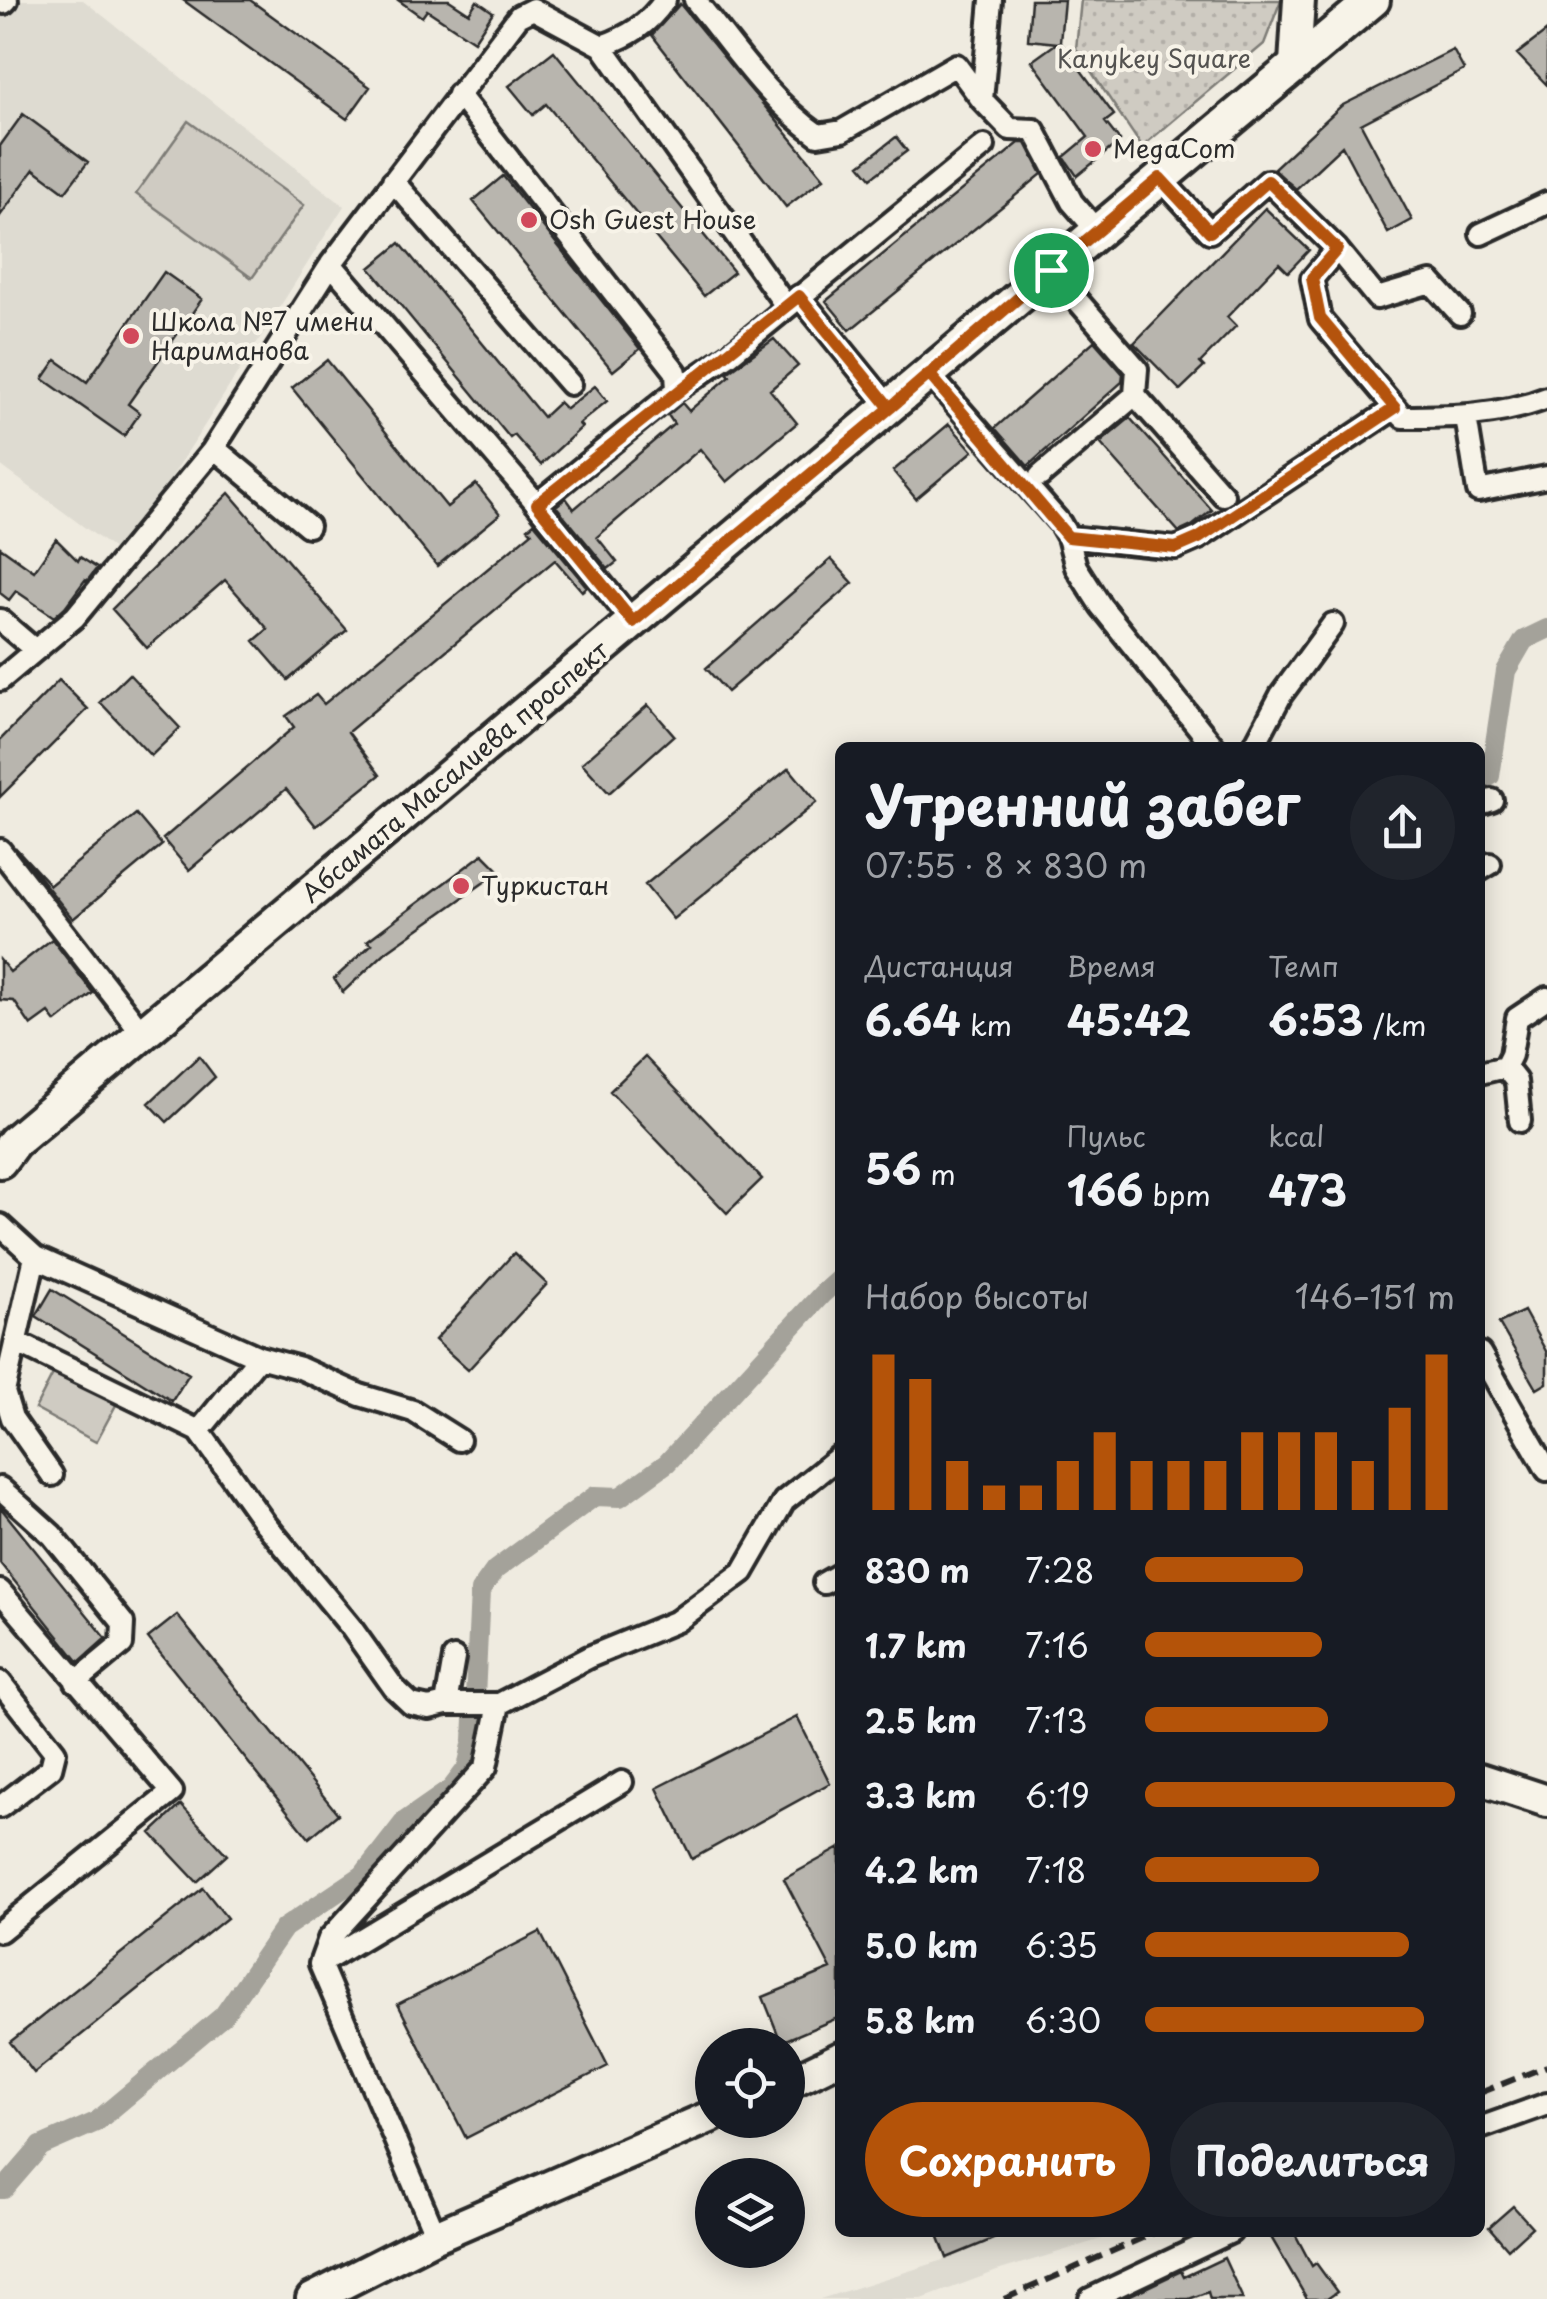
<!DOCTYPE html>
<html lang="ru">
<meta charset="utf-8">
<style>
:root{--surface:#171b24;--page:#20242c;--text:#f1f3f6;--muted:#9ea1a6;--accent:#b45309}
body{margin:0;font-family:"Playpen Sans",sans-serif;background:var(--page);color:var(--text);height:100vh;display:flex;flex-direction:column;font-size:38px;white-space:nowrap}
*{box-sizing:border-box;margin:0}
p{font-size:32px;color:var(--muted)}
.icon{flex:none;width:55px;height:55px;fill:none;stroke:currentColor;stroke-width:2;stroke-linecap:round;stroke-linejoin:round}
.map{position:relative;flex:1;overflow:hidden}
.details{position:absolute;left:835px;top:742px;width:650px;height:1495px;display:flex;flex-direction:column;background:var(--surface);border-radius:15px;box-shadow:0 5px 25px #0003}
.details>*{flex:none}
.buttons{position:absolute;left:695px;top:2028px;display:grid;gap:20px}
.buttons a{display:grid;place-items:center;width:110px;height:110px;border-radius:50%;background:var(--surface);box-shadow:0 5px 25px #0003;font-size:50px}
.pin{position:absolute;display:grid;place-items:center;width:85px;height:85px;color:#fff;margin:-42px;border:5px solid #fff;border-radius:50%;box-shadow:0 2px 10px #0007}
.round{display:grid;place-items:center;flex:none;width:105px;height:105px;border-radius:52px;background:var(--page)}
.head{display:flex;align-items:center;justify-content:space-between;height:170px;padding:0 30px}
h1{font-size:55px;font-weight:700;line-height:75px}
.metrics{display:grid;grid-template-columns:repeat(3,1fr);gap:15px;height:170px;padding:10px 30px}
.metrics div{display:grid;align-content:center}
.metrics b{font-size:42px;font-weight:700}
.metrics small{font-size:28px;font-weight:400}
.metrics p{font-size:28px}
.chart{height:280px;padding:20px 30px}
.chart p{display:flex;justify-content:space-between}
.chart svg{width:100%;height:180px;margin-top:10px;stroke:var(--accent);stroke-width:6}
.cta{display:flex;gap:20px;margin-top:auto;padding:20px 30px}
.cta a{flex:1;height:115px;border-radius:60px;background:var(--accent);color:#fff;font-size:40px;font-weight:700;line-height:115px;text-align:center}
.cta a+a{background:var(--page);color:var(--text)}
ul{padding:0 30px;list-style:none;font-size:32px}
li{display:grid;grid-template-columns:160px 120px 1fr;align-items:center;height:75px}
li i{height:25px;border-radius:12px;background:var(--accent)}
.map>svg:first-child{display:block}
.built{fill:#dedbd1}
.park{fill:url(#park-dots);stroke:#7d7b76;stroke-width:2.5}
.pitch{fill:#cfcbc2;stroke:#7d7b76;stroke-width:2.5}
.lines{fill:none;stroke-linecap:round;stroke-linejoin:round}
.canal{stroke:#a4a29a;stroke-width:20}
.building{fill:#b8b5ae;stroke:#2b2b2b;stroke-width:2.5}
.street-casing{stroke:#2b2b2b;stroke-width:28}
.secondary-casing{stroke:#2b2b2b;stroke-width:38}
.primary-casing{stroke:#2b2b2b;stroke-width:40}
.street{stroke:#f7f3e8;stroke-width:20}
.secondary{stroke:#f7f3e8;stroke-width:30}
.primary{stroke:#f7f3e8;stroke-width:32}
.rail{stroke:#2b2b2b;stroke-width:6;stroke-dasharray:15 8;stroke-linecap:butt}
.route-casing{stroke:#fff;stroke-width:20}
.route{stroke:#b45309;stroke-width:12}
.poi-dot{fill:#d1495b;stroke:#f7f3e8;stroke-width:4}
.labels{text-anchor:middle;stroke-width:8;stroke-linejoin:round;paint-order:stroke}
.park-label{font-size:25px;fill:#545351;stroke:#f7f3e8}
.poi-label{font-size:25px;fill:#2b2b2b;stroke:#f7f3e8;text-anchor:start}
.street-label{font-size:25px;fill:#2b2b2b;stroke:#f7f3e8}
</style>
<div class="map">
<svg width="1547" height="2299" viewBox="0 0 1547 2299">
<defs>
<pattern id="park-dots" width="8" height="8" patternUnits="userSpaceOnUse" patternTransform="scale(2.5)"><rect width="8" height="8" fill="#cfcbc2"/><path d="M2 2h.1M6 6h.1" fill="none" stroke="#b2aea7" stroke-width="1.8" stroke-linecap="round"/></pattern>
</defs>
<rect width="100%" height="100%" fill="#efebe0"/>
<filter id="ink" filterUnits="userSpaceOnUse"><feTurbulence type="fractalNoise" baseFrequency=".01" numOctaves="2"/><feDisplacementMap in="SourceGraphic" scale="20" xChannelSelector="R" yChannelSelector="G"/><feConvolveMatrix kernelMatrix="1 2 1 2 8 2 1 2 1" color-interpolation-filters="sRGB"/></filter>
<g filter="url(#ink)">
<path class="built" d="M0,0H83L344,206L122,555L0,465Z
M1011,2233H1121L997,2271L922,2299H820L947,2259Z"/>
<path class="park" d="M1081,0H1281L1264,44L1142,147L1076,49Z"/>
<path class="pitch" d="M188,121L304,205L252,278L136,194Z
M55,1370L117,1403L96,1442L35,1409Z"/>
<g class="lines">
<path class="canal" d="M1480,782L1490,776L1506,671L1524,640L1547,629
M0,2189H4L41,2146L96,2122L223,2016L284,1928L363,1875L405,1821L451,1789L467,1768L473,1740L480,1591L495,1570L595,1496L620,1497L667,1463L822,1294L840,1278"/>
</g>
<path class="building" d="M183,0H250L370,87L347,119Z
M398,0H449L469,13L477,1L493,12L474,41L427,10L422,17Z
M1031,0H1064L1060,42L1114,115L1105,122L1120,141L1077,176L1064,157L1088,137L1032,61L1057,43L1028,40Z
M680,4L824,178L786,207L652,35Z
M1547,31V85L1517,54Z
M1453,50L1464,70L1361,124L1412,220L1388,233L1342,146L1296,189L1273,169L1341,106Z
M554,51L734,272L704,296L546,104L533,115L509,86Z
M23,114L88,162L65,192L34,169L0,216V146Z
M896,137L907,151L871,178L860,165Z
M1019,143H1026L1042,174L850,330L826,301Z
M503,176L640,349L613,371L473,201Z
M1265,208L1309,250L1288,272L1279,263L1227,317L1236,326L1200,363L1204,367L1180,390L1134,343Z
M400,243L543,417L559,402L566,409L595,386L607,401L579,424L582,427L541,465L514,435L510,438L370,268Z
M164,272L202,299L128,404L140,413L124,436L43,379L56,360L87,382Z
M774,339L798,366L770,390L797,423L727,482L700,449L597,537L617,562L608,569L556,506L566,498L574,509L674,424L668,415L682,403L689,411L730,376L727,373Z
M1094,341L1123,374L1122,382L1028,466L995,428Z
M327,360L447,507L476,484L500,514L437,566L292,388Z
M1130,418L1212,510L1192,526L1179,532L1100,443Z
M949,424L973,451L916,499L893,471Z
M229,493L347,630L288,680L254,641L268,629L225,580L147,648L112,609Z
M534,523L587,587L582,591L555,560L348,732L380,775L316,826L286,789L189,870L163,839L294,727L286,716L316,695L324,704L532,532L528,528Z
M56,539L78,561L80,557L97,568L87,581L85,580L65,607L54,617L16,591L9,600L0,593V547L34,571Z
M831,559L853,583L727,692L706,668Z
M129,674L180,728L151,756L100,702Z
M59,680L88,709L0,797V740Z
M648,705L674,735L609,793L582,763Z
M789,768L817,802L673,919L645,885Z
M136,814L162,845L73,919L15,847L50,885Z
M483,854L500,871L386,952L343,992L334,979L372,944L367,941Z
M52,939L93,993L56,1022L49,1013L31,1026L14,1001L0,1000V960L10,972Z
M199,1056L215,1077L167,1122L149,1103Z
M645,1057L762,1179L727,1213L610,1091Z
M514,1253L547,1284L468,1370L435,1340Z
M52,1289L189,1374L172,1401L36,1316Z
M1524,1311L1547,1353V1383L1537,1389L1499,1323Z
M0,1507L106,1638L79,1662L0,1563Z
M177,1615L338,1814L309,1838L148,1638Z
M797,1717L830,1783L692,1859L657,1788Z
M181,1805L227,1855L197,1882L151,1833Z
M840,1848V2017L781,2042L763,1997L831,1969L784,1879Z
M203,1888L227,1918L34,2073L10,2042Z
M540,1932L608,2066L466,2138L398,2004Z
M1513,2206L1532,2227L1508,2249L1489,2227Z
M937,2232H1008V2233L947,2258Z
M1268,2232H1294L1312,2266L1316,2263L1337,2292L1327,2299H1307Z
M1224,2258L1243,2299H1210L1208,2292L1189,2299H1122L1181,2271L1184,2277Z"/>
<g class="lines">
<defs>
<path id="street" d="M695,0C733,46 768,100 818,135L842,131L956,65L982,100
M991,0L982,100L1010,129L1034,130L1072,202L1098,232
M4,3L7,0
M602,46L786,306
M458,94L676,372L677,390L537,504
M1160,178L1210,232L1268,181L1337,249L1377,298L1431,282L1460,314
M393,181L570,384
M1481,234L1547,203
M1337,249L1312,279L1320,319L1403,417C1453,417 1501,416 1547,398
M331,264L537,504L633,622
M799,296L890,408
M929,374L1060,523L1068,537L1076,567L1101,606L1215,748
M677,390L729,355L984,146
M1135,395L1223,495
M1466,417L1478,491L1547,477
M214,448L308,526
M1040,476L1135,395L1137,369L1051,270
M1068,537L1176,548L1199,538L1395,408
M0,620L35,650
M0,680L75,617L212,451L331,264L519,16L533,9L602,46C629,36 648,25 665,0
M1253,748L1281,695L1333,624
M1480,804L1492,800
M0,850L143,1034
M1480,870L1490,864
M1480,1073L1505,1067
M1520,1121L1516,1081L1505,1067L1511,1055L1517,1018L1547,998
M0,1225L35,1257L259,1357L300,1368L360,1395L413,1411L459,1440
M35,1257L4,1392L12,1418L52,1475
M16,1342L199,1431
M1480,1353L1547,1470
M259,1357L199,1431L264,1522L350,1626L394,1688L411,1704L429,1708L446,1704L454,1658
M0,1488L52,1535L123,1623L122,1644L76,1682
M824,1583L840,1574
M0,1591L172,1792L0,1931
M0,1682L55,1752L51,1768L0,1807
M446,1704H499L589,1657L677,1621L743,1572L784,1501L840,1456
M320,1964L329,1939L486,1767L499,1704
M1480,2128L1547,2104
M436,2236L320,1964L622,1782
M1090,2299L1231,2232"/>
<path id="secondary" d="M1295,64L1299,0
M1480,1779L1547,1801
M788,2083L840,2058
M312,2299L436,2236L712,2116"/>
<path id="primary" d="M0,1161L14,1142L1373,0"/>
</defs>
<use href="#street" class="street-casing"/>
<use href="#secondary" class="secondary-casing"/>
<use href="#primary" class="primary-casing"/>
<use href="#street" class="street"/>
<use href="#secondary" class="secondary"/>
<use href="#primary" class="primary"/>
<path class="rail" d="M1480,2093L1547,2066
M1004,2299L1156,2232"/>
</g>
</g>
<g class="lines" filter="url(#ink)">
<defs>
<path id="route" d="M1051,270L890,408L799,296C712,366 624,434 537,504L633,622L890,408L929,374L1068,537L1176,548L1199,538L1395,408L1320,318L1312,278L1337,249L1268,181L1210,232L1160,178L1051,270"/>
</defs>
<use href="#route" class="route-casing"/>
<use href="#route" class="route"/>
</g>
<g class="poi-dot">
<circle cx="1093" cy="149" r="10"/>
<circle cx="529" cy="220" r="10"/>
<circle cx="131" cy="336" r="10"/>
<circle cx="461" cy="886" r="10"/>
</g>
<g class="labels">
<g class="park-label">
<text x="1154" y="68">Kanykey Square</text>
</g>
<g class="poi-label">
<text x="1113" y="158">MegaCom</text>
<text x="549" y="229">Osh Guest House</text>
<text x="151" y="331">Школа №7 имени<tspan x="151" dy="29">Нариманова</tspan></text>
<text x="481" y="895">Туркистан</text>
</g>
<g class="street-label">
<text transform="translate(455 772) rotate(-40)" y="9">Абсамата Масалиева проспект</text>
</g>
</g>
</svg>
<div class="buttons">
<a><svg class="icon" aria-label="locate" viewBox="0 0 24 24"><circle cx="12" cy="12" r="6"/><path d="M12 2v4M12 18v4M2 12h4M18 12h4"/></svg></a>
<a><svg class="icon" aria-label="layers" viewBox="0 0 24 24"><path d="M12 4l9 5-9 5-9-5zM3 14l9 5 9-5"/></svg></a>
</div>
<div class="pin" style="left:1051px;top:270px;background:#1e9e55"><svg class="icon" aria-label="arrive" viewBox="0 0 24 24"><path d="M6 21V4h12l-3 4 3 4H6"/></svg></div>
<section class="details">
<div class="head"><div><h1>Утренний забег</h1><p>07:55 · 8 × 830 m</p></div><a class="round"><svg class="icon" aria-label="share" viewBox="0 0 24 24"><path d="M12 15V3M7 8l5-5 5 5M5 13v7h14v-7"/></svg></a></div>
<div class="metrics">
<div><p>Дистанция</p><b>6.64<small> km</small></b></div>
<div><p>Время</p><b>45:42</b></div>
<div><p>Темп</p><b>6:53<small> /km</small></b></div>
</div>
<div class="metrics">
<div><b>56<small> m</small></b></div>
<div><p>Пульс</p><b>166<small> bpm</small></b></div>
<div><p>kcal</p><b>473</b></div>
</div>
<div class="chart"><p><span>Набор высоты</span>146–151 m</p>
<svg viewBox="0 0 160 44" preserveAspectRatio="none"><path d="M5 44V6M15 44V12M25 44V32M35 44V38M45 44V38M55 44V32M65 44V25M75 44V32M85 44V32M95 44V32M105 44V25M115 44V25M125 44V25M135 44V32M145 44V19M155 44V6"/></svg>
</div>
<ul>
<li><b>830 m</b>7:28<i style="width:51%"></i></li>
<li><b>1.7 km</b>7:16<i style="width:57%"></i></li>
<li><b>2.5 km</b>7:13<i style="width:59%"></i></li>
<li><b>3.3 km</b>6:19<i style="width:100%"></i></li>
<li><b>4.2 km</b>7:18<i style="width:56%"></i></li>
<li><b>5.0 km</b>6:35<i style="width:85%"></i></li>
<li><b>5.8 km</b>6:30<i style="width:90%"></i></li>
</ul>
<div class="cta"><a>Сохранить</a><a>Поделиться</a></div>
</section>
</div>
